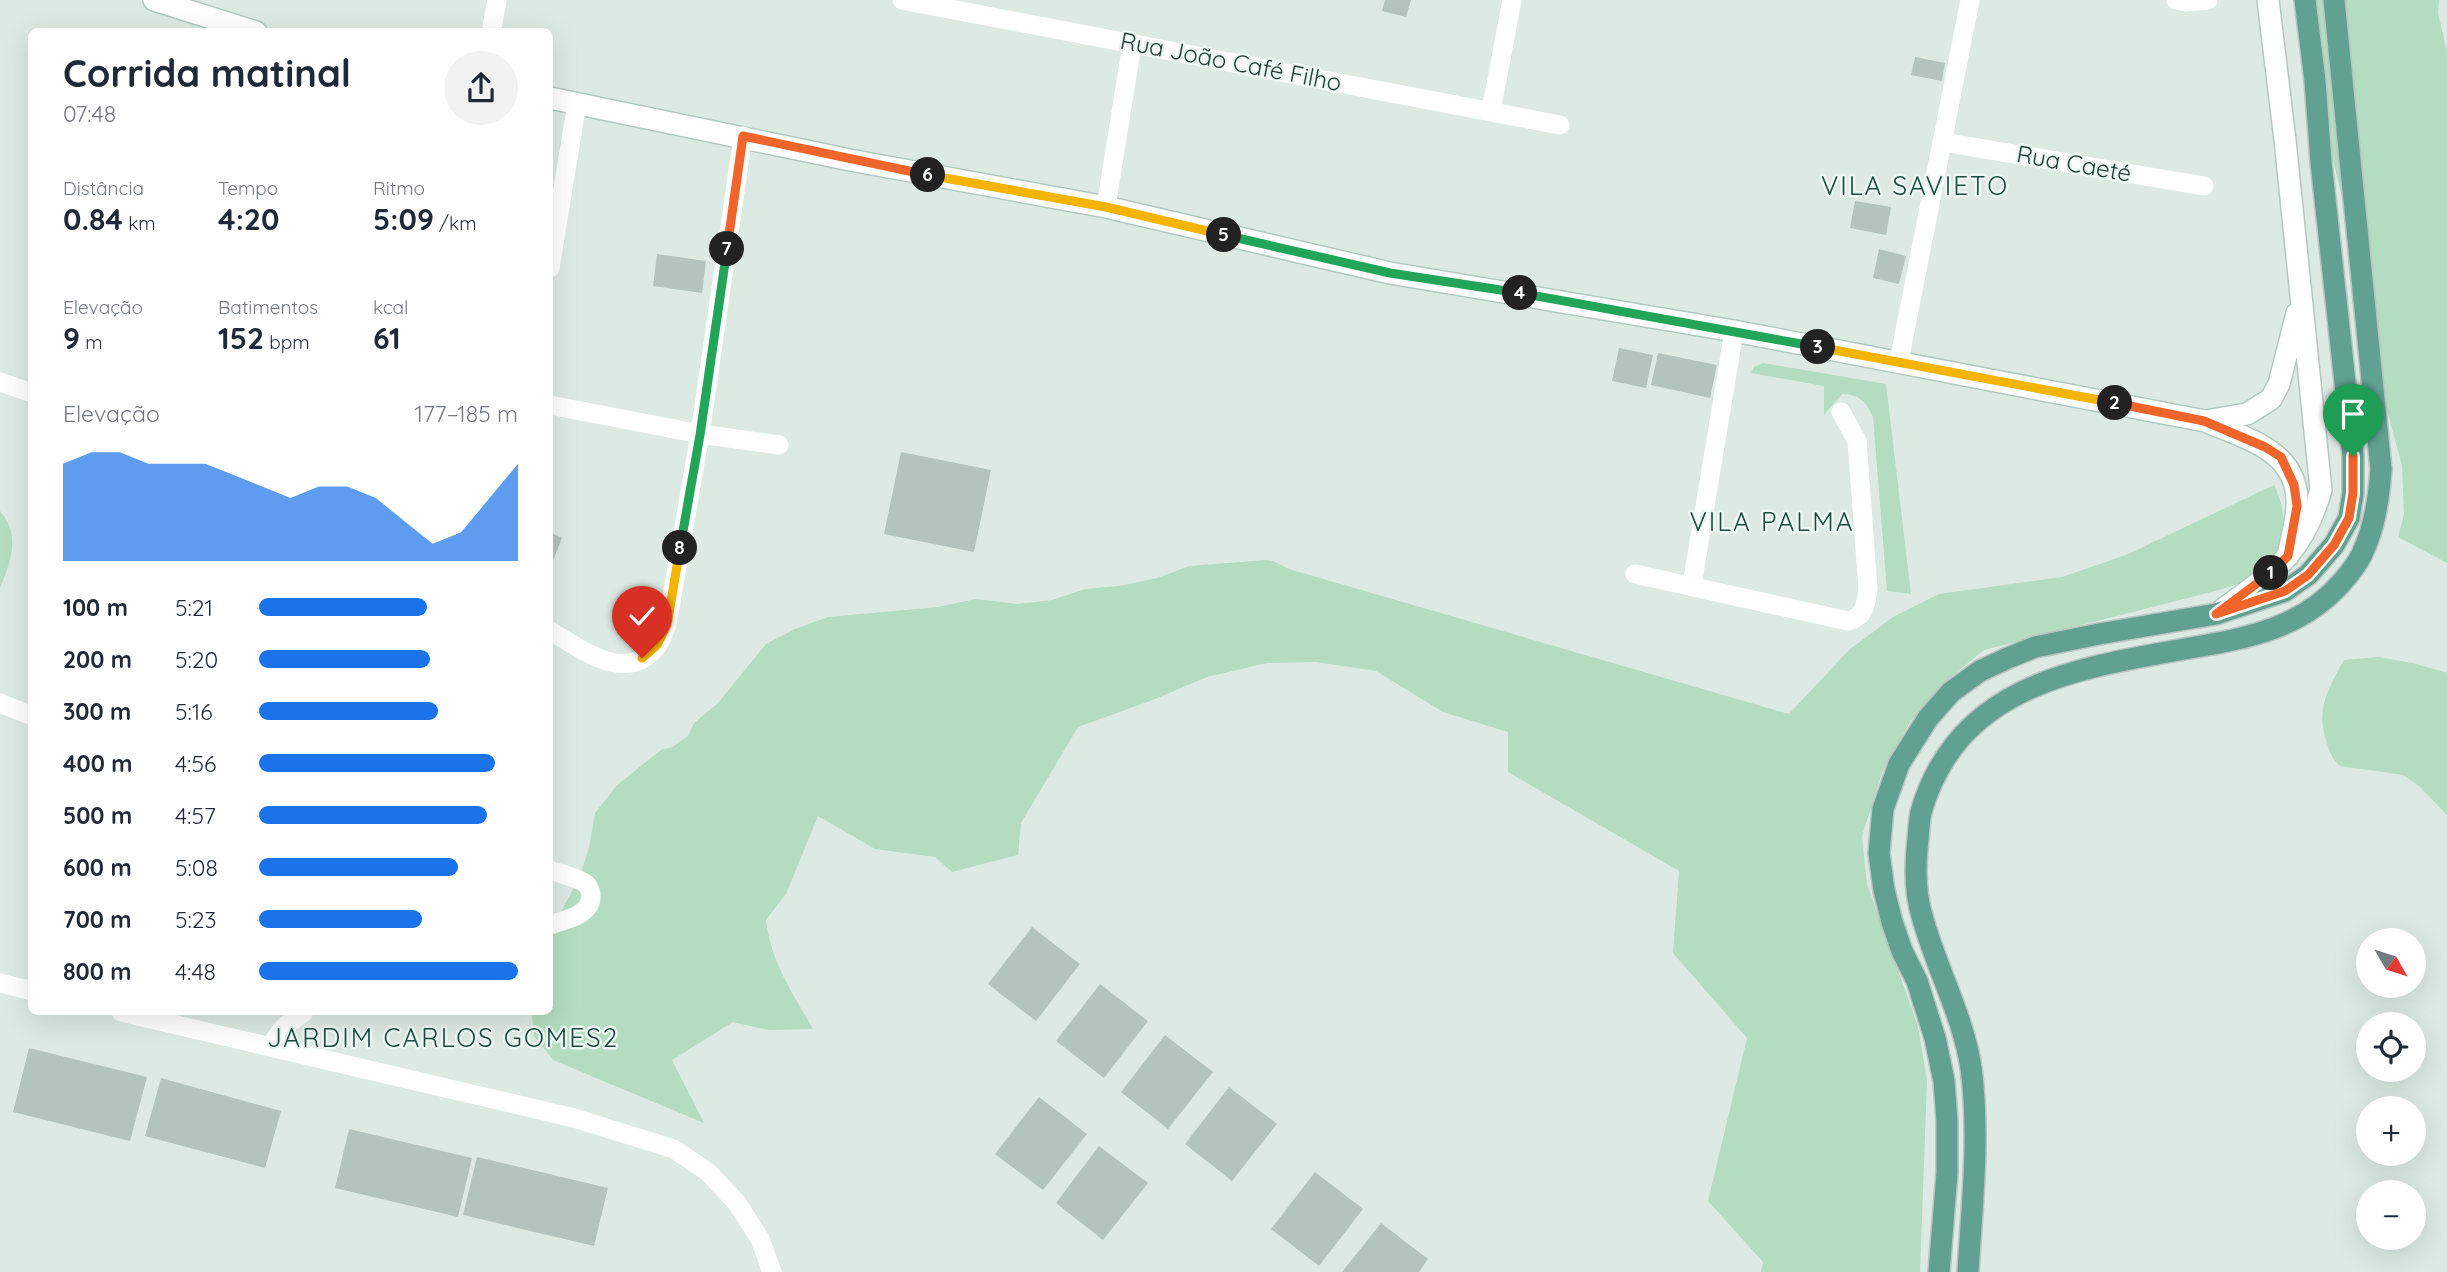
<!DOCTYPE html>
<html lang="pt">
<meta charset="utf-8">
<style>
:root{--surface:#fff;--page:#f2f2f3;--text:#1f2937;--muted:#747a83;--accent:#1a73e8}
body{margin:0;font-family:Quicksand,sans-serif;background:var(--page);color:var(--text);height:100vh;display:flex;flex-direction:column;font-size:26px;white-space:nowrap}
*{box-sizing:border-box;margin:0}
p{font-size:23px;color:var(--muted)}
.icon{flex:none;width:38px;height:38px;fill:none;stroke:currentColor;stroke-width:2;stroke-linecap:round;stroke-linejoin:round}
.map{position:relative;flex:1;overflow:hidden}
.drawer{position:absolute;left:28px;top:28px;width:525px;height:987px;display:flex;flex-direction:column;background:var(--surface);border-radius:10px;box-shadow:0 7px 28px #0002}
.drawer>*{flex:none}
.needle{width:46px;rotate:129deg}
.buttons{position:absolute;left:2356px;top:928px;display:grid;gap:14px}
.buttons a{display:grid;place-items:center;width:70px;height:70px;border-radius:50%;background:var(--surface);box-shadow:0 7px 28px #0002;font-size:35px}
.pin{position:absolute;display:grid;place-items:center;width:60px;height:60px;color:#fff;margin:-72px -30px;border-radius:50% 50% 50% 0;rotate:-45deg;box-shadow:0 0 7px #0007}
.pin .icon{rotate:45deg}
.km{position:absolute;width:35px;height:35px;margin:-18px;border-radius:50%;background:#222;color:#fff;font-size:19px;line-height:35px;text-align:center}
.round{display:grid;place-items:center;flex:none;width:74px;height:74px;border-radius:37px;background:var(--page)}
.headline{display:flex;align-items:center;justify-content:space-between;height:119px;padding:0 35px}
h1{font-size:38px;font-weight:700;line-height:52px}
.stats{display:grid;grid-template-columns:repeat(3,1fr);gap:10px;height:119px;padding:7px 35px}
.stats div{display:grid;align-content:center}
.stats b{font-size:30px;font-weight:700}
.stats small{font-size:19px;font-weight:400}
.stats p{font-size:19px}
.chart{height:196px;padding:14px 35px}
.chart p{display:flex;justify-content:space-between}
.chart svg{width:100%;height:126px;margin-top:7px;fill:var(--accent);opacity:.7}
ul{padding:0 35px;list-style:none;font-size:23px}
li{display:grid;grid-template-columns:112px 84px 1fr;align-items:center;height:52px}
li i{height:18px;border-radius:9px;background:var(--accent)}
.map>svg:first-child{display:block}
.green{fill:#b4dcc0}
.building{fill:#b2c4bd}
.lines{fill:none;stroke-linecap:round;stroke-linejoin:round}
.secondary-casing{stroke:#b0cac1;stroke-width:24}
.primary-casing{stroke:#bcc4c2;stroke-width:24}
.street{stroke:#fff;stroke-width:19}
.secondary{stroke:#fff;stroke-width:21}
.primary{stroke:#60a192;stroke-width:21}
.split-1-casing{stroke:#fff;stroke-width:14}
.split-2-casing{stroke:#fff;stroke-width:14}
.split-3-casing{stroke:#fff;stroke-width:14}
.split-4-casing{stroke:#fff;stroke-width:14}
.split-5-casing{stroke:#fff;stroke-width:14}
.split-6-casing{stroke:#fff;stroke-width:14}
.split-7-casing{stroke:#fff;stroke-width:14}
.split-8-casing{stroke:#fff;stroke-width:14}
.split-9-casing{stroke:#fff;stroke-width:14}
.split-1{stroke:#f0652b;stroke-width:9}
.split-2{stroke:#f0652b;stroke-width:9}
.split-3{stroke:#f5b400;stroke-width:9}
.split-4{stroke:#22a559;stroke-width:9}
.split-5{stroke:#22a559;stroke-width:9}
.split-6{stroke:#f5b400;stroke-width:9}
.split-7{stroke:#f0652b;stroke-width:9}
.split-8{stroke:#22a559;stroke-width:9}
.split-9{stroke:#f5b400;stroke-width:9}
.labels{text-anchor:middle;stroke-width:5;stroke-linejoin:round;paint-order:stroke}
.street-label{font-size:24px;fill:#1e3933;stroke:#edf6f2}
.neighbourhood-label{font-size:26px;letter-spacing:2px;fill:#1a4b41;stroke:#edf6f2}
</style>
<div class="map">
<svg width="2447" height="1272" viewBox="0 0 2447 1272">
<rect width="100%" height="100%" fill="#ddeae4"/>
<path class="green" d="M2308,0H2439L2438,13L2447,52V563L2398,537L2404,514L2402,466L2384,399L2350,228L2326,133Z
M1763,363L1886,384L1911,594L1887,591L1873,417C1866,401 1859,395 1842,394L1824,415V386L1751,373L1754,367Z
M2274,485C2289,514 2287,552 2258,574C2249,581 2234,585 2223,589L1984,650L1944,683L1910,722L1882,773L1862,836L1867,884L1918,1026L1927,1081L1920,1272H1761L1763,1262L1708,1201L1747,1038L1673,953L1679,871L1508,772V732L1443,712L1376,671L1316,662L1267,663L1207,677L1153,700L1078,727L1021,823L1018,855L952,872L935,857L875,849L818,816L786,894L766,920C771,962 792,992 813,1029L769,1030L733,1022L672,1060L704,1123L553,1060L534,1036L532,1016L539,1012H550V932L579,878L589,848L595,813L617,785L661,750L672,747L688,736L694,723L717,704L766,644L795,629L828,617L938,607L975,599L1018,604L1052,600L1085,589L1119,586L1157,578L1189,566L1266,560L1273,561L1289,569L1789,714L1849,650L1893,617L1939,594L2062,577L2126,555Z
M0,511C21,535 11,561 0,588Z
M2378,657L2413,663L2447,673V815L2419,786L2403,775L2340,766C2332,759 2330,753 2327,743C2315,710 2328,689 2344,660Z"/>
<path class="building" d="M1385,0H1411L1406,17L1382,11Z
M1915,57L1945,63L1942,81L1911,75Z
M1855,201L1891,207L1886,235L1850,228Z
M1879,249L1906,256L1899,284L1873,278Z
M657,254L706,261L702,293L653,286Z
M1619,348L1653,355L1646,388L1612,381Z
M1658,353L1717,365L1710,398L1651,385Z
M901,452L991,470L974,552L884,534Z
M550,532L562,538L550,568Z
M1032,927L1080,964L1036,1021L988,984Z
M1100,984L1148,1021L1104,1078L1056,1041Z
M1165,1035L1213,1072L1168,1129L1121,1092Z
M29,1048L147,1077L130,1141L13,1112Z
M161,1078L281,1111L265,1168L145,1136Z
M1229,1087L1277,1124L1232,1181L1185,1144Z
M1039,1097L1087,1134L1043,1190L995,1154Z
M349,1129L472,1158L458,1217L335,1188Z
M1099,1146L1148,1183L1103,1240L1056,1203Z
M477,1157L608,1188L594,1246L463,1215Z
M1315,1172L1363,1209L1319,1266L1271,1229Z
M1381,1223L1428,1259L1419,1272H1342Z"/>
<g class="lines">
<defs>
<path id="secondary" d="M154,0L256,32
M550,98L850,160L1106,207L1390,273L1734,331L2205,421C2246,439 2300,450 2297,507C2296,523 2291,540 2288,556
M2205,421L2247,414L2271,399L2279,384L2297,313
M2222,610C2273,573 2303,554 2321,490L2285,140L2268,0"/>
<path id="primary" d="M1939,1272L1947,1173V1121L1944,1081L1935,1038L1917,981L1902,951L1892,922L1884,890L1879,853L1883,809L1899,764L1928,718L1951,692L1980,671L2008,658L2035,647L2099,634L2216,614L2285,591L2308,575L2334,545L2349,518L2353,493V456L2321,162L2315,81L2305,0
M1968,1272C1972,1204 1980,1136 1971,1068C1963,1015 1936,968 1922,916C1915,893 1915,864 1918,839C1919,831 1919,821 1921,812C1958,684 2078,668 2190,648C2248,638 2303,628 2343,581C2350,573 2357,564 2362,554C2375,527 2379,498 2381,469L2334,0"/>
</defs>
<use href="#secondary" class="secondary-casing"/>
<use href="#primary" class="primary-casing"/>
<path class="street" d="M902,0L1560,125
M2176,0L2186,2L2208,0
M491,32L497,0
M1491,111L1512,0
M1943,142L2204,186
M1106,207L1132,44
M550,268L577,103
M1899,361L1970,0
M0,382L32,393
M550,405L700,434L779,445
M1635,574L1848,621C1865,617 1866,604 1868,589L1857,441L1841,412
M1692,585L1734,331
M550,631C582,649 627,686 658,645C662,639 664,631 667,625L700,434L743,136
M0,703L32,716
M550,870C560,874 578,877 586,884C589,887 590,890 591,894C593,915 565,920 550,925
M0,983L32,991
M121,1012L574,1118L674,1149L708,1172L737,1203L760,1239L772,1272
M270,1046L284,1027L304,1012"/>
<use href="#secondary" class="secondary"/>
<use href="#primary" class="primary"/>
</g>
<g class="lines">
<defs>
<path id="split-1" d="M2271,573L2216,614L2285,591L2308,575L2334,545L2349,518L2353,493V456"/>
<path id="split-2" d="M2115,403L2204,421L2265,447L2281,457L2294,485L2297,506L2288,556L2271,573"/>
<path id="split-3" d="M1818,347L2115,403"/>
<path id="split-4" d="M1520,293L1818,347"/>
<path id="split-5" d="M1224,235L1390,273L1520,293"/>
<path id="split-6" d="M928,175L1106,207L1224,235"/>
<path id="split-7" d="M727,249L743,136L928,175"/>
<path id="split-8" d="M680,548L700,435L727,249"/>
<path id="split-9" d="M642,658L657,645L667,625L680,548"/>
</defs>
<use href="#split-1" class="split-1-casing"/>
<use href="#split-2" class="split-2-casing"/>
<use href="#split-3" class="split-3-casing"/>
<use href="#split-4" class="split-4-casing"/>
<use href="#split-5" class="split-5-casing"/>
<use href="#split-6" class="split-6-casing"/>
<use href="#split-7" class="split-7-casing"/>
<use href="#split-8" class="split-8-casing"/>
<use href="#split-9" class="split-9-casing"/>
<use href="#split-1" class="split-1"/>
<use href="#split-2" class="split-2"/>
<use href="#split-3" class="split-3"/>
<use href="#split-4" class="split-4"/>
<use href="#split-5" class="split-5"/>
<use href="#split-6" class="split-6"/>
<use href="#split-7" class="split-7"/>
<use href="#split-8" class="split-8"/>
<use href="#split-9" class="split-9"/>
</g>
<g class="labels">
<g class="street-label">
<text transform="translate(1231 62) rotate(11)" y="8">Rua João Café Filho</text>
<text transform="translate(2074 164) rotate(10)" y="8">Rua Caeté</text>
</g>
<g class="neighbourhood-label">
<text x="1915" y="195">VILA SAVIETO</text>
<text x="1772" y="531">VILA PALMA</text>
<text x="443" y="1047">JARDIM CARLOS GOMES2</text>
</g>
</g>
</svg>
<div class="buttons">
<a><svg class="needle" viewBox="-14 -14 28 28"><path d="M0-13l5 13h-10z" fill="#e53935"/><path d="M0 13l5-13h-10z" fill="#747a83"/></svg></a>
<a><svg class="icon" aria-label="locate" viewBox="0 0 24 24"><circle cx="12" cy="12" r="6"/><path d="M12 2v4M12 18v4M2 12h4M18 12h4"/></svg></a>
<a>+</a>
<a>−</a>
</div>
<div class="pin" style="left:2353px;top:456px;background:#1e9e55"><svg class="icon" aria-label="arrive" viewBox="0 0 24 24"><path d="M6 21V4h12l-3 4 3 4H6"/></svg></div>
<div class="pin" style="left:642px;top:658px;background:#d93025"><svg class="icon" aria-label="check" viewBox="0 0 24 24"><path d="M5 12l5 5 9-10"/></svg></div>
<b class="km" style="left:2271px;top:573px">1</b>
<b class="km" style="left:2115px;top:403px">2</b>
<b class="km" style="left:1818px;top:347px">3</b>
<b class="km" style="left:1520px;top:293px">4</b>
<b class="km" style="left:1224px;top:235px">5</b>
<b class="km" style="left:928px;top:175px">6</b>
<b class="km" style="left:727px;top:249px">7</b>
<b class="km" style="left:680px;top:548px">8</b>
<section class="drawer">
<div class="headline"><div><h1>Corrida matinal</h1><p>07:48</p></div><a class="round"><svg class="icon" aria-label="share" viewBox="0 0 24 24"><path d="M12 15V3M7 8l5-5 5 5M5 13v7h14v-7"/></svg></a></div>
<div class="stats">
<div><p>Distância</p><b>0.84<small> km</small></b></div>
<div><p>Tempo</p><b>4:20</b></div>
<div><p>Ritmo</p><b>5:09<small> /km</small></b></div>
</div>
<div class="stats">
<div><p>Elevação</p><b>9<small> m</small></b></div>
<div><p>Batimentos</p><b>152<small> bpm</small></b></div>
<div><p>kcal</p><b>61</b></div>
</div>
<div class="chart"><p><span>Elevação</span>177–185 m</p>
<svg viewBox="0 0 160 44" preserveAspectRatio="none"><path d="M0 44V10L10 6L20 6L30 10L40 10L50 10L60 14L70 18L80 22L90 18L100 18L110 22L120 30L130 38L140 34L150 22L160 10V44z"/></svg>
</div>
<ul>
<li><b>100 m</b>5:21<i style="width:65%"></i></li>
<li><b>200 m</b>5:20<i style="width:66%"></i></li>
<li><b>300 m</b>5:16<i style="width:69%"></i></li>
<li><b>400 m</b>4:56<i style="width:91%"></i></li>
<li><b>500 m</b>4:57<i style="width:88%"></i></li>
<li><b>600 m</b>5:08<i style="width:77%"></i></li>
<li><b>700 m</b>5:23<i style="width:63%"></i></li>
<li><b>800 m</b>4:48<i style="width:100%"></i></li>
</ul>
</section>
</div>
